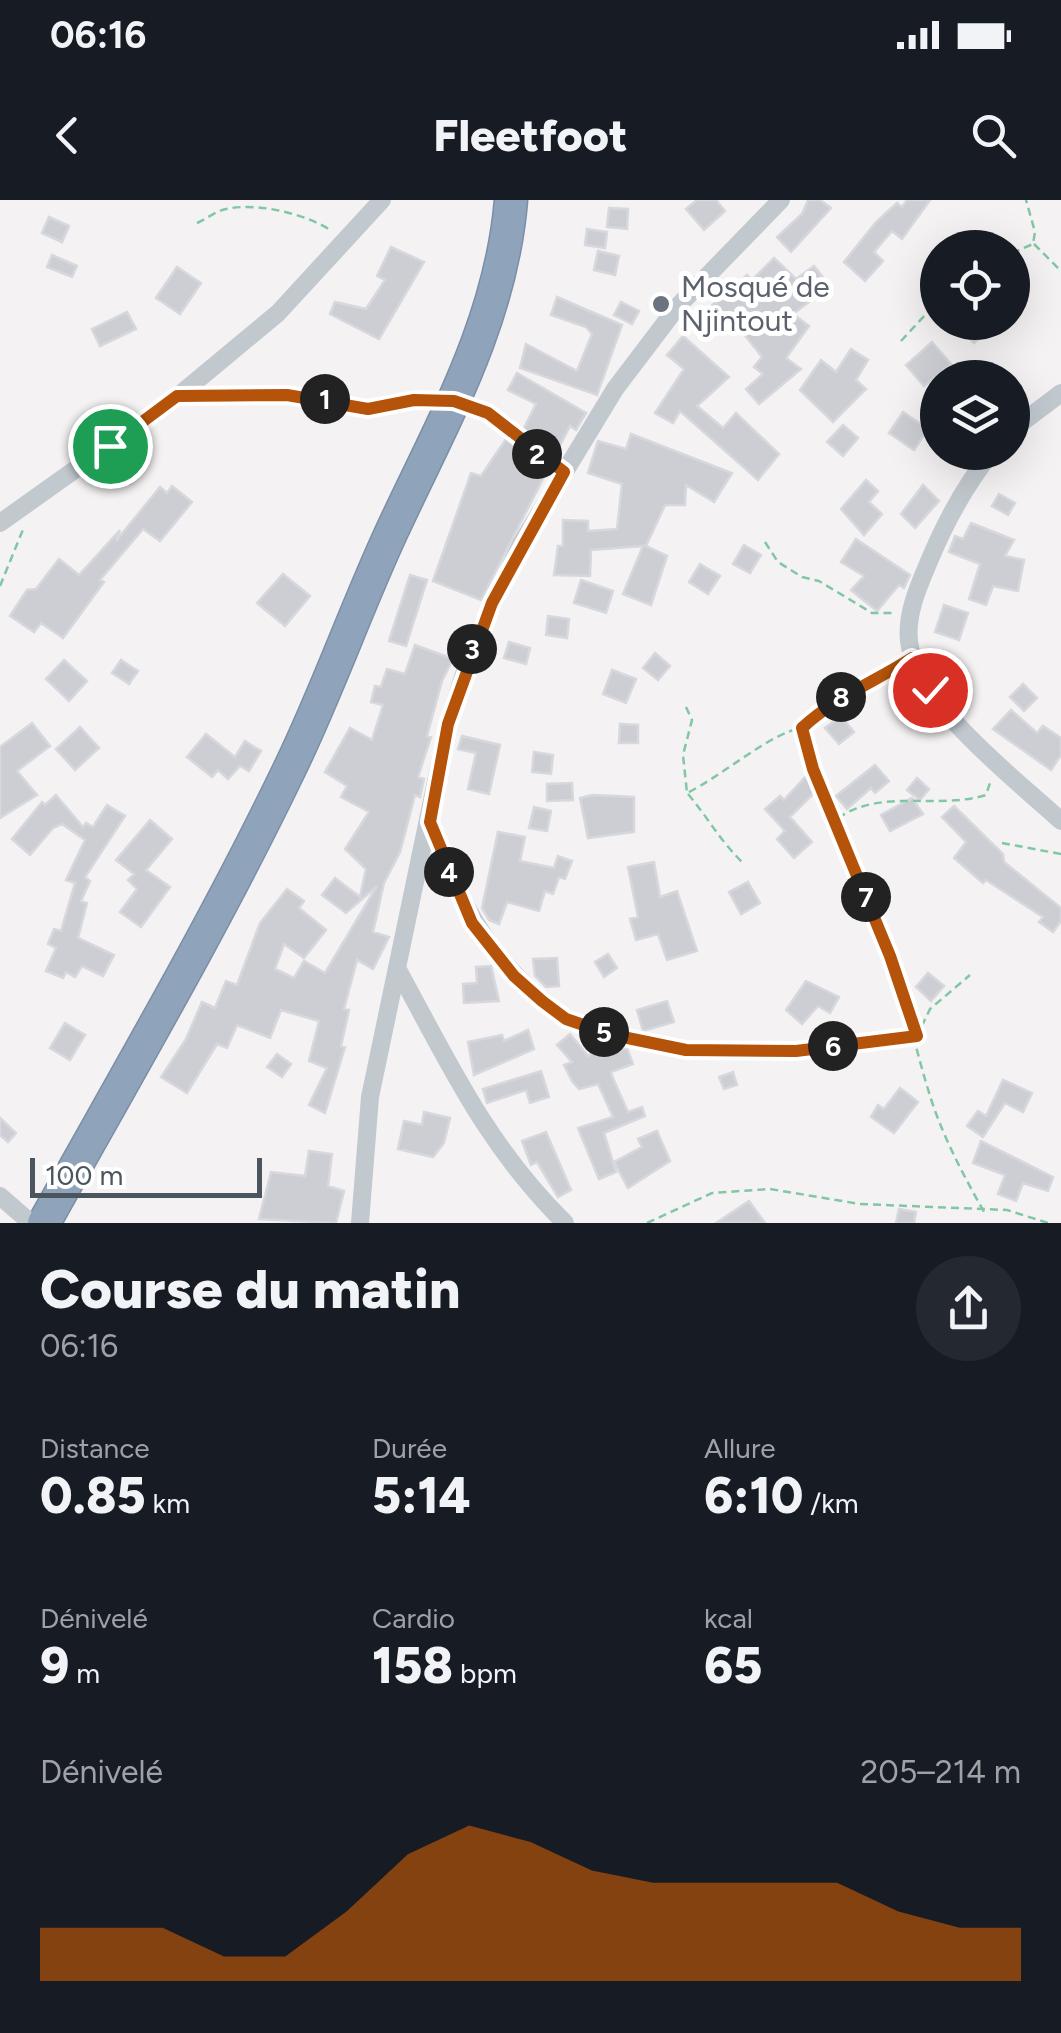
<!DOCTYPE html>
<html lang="fr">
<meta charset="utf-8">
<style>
:root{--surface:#171b24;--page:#242831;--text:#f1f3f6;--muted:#9ea1a6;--accent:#b45309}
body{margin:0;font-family:Figtree,sans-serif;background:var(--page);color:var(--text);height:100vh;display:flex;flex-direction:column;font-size:38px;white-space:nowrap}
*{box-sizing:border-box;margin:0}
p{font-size:32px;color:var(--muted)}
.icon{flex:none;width:55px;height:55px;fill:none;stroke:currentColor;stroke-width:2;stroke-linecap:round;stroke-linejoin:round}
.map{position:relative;height:1023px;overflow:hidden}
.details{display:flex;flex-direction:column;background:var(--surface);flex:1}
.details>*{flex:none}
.fabs{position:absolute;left:920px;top:30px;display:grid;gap:20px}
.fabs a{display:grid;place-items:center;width:110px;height:110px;border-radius:50%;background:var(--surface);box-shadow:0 10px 40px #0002;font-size:50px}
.scale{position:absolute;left:30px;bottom:25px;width:232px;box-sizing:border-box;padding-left:10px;border:5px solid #4b555e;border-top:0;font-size:28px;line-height:35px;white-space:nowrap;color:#4b555e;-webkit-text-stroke:8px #fff;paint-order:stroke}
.pin{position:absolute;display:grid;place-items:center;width:85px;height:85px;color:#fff;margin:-42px;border:5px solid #fff;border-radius:50%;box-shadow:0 2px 10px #0007}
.km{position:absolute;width:50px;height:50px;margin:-25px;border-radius:50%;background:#222;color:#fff;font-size:28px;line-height:50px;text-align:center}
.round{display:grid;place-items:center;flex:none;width:105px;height:105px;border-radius:52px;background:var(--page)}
.head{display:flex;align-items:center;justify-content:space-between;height:170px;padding:0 40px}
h1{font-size:55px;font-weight:800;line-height:75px}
.stats{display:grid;grid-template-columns:repeat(3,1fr);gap:15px;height:170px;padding:10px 40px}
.stats div{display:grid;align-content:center}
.stats b{font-size:50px;font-weight:800}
.stats small{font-size:28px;font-weight:400}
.stats p{font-size:28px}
.chart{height:280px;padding:20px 40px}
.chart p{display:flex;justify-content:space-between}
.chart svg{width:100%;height:180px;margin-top:10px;fill:var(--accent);opacity:.7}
.status{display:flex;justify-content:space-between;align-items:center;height:70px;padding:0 50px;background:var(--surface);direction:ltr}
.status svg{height:28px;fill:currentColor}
header{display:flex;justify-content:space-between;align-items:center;height:130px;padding:0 40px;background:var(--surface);font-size:45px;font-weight:800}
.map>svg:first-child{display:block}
.building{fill:#cdced4;stroke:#d7d8dd;stroke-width:2.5}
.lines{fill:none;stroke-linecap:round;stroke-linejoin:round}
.highway-casing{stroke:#7a8fa7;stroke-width:35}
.path{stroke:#81c7a5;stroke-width:2.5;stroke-dasharray:8 5;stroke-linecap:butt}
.street{stroke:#c1c9cf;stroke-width:18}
.highway{stroke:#8fa4bb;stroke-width:32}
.route-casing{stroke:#fff;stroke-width:20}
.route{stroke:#b45309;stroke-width:12}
.worship-dot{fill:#6b7280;stroke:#fff;stroke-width:4}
.labels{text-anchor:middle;stroke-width:10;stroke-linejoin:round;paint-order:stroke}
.worship-label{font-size:30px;fill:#5b616d;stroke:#fff;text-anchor:start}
</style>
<div class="status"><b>06:16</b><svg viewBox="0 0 49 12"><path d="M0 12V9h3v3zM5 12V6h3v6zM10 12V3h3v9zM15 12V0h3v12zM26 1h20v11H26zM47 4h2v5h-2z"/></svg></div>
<header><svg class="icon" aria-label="back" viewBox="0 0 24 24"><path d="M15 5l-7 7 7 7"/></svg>Fleetfoot<svg class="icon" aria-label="search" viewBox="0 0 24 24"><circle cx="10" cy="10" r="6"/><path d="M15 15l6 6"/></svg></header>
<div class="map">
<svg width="1061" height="1023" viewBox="0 0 1061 1023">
<rect width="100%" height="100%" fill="#f4f2f2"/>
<path class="building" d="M697,0H716L725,11L704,30L686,9Z
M808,0H820L831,8L791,52L777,37L802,14Z
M907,0H930L902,39L892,31L874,52L883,61L865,81L844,62L876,22L897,3L902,7Z
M609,8L628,9L627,29L607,27Z
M49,17L69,26L62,42L42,33Z
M587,29L607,32L605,48L585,45Z
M391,47L424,62L379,139L330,114L335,102L366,109L385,80L377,76Z
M598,51L619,56L615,75L594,70Z
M52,55L77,66L72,77L47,67Z
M774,58L796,79L814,66L830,86L793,114L809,126L786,158L801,169L759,204L746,189L763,174L754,167L762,157L733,120L724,127L710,107L747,75L752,80Z
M177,67L201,83L180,114L156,98Z
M557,97L622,125L597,195L520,168L526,144L577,171L592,134L586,127L551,115Z
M621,102L639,111L632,124L614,115Z
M127,112L136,129L100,146L92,129Z
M971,122H999L974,143L962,130Z
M683,136L729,177L697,206L723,228L736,213L779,254L758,280L680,211L673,223L655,213L684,169L667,155Z
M932,142L951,164L924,186L906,165Z
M851,149L868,160L856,180L866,189L833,222L800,190L821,160L836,172Z
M517,173L586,213L576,230L570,226L481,400L433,381L471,273L481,276L506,239L515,246L536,204L508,190Z
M903,212L928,229L914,250L889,233Z
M843,225L858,238L843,256L827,242Z
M631,234L732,273L714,302L686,285L685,305H665L646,346L667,356L651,405L623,394L643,346L591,350L590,376L554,375L558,346H563V320L588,321V331L617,329L622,284L588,273L598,241L626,249Z
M120 276a8 8 0 1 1 16 0a8 8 0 1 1-16 0Z
M866,280L878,291L869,302L882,314L864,335L841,309Z
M923,285L939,301L915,328L901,314Z
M172,286L192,302L160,341L143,329L100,380L104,382L63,438L41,423L34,432L10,416L27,390L36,389L59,359L79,375L120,330L116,341L160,287L167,293Z
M999,294L1015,303L1008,315L992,306Z
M971,323L1014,340L1005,356L1024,360L1018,391L993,386L986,405L969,399L980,364L949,352L955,336L963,339Z
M856,339L910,375L904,388L899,385L877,411L851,390L864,376L841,362Z
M744,345L761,355L750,373L733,364Z
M700,364L720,376L708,394L689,382Z
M283,374L310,396L285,426L257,403Z
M410,375L427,380L406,446L389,441Z
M581,380L613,391L606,413L574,403Z
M944,405L968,413L959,440L935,432Z
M548,416L569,419L567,438L546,435Z
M509,442L530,448L526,464L504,458Z
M415,445L453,459L442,481L427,536L431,537L418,577L424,579L420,597L415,595L400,652L384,683L373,732L389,737L373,769L357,760L344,809L349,810L341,846L345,847L325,913L309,905L327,868L309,861L319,821L281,810L270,838L237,825L227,848L217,844L187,893L161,877L186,839L202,802L215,808L226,781L237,785L260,723L287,689L304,701L299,708L326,730L304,758L284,744L275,769L294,778L304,761L325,773L377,686L346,713L322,695L335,678L360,697L366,669L345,649L369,612L341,597L347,586L325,572L350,528L372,540L383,505L371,502L375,486L381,487L387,469L405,474Z
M655,453L670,466L658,480L643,468Z
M64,460L87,481L69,501L46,479Z
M121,460L138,471L129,484L112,473Z
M612,470L636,479L626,503L603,494Z
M1023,484L1037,498L1024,511L1010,497Z
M1011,510L1037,533L1043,526L1061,538V555L1051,570L993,529Z
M841,516L854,532L839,544L825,528Z
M32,523L50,546L17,571L37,595L0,618V547Z
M620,524L638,525V543H619Z
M80,527L99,548L75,570L56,549Z
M206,534L235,557L245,541L261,551L249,571L240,566L228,579L218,570L212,577L187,557Z
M462,536L500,545L489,594L468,589L476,553L458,549Z
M534,552L553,555L551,574L532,572Z
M875,565L889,581L875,593L871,588L847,609L836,596Z
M806,576L819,588L790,617L812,642L794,658L777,639L785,631L765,609L780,596L784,600Z
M917,578L929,589L920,600L907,590Z
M572,583L573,600L547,601V584Z
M56,595L83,627L86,623L93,627L107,605L125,616L85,677L90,681L81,701L87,703L78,738L114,755L103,776L82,766L75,777L66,772L63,778L46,771L56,748L48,744L54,729L61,731L75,683L66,680L85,640L62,624L53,628L30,655L12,639L42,602L45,605Z
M593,595L634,597V632L588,638L580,598Z
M912,598L923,614L890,631L881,615Z
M954,606L1003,654L1004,662L1061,708V721L1053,732L1039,722L1043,717L986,680L983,683L954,658L966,642L942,617Z
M534,607L551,611L547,631L529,628Z
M150,620L172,639L146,670L170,687L141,727L120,712L137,689L128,680L134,674L116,660Z
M498,632L525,637L520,661L554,668L558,656L572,661L565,679L559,677L553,694L545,691L539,711L507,702L499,724L489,720L482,708Z
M654,662L660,697L677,691L697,751L667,760L658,734L636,740L630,719L638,717L628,667Z
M748,682L760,703L741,714L729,692Z
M608,754L617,768L604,777L595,762Z
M557,758L559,786L546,787L535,776L533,759Z
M491,766L499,801L464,803L463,784L477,783L476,767Z
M928,773L944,786L931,801L916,787Z
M806,781L839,797L830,813L818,806L802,824L786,810Z
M667,801L674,822L643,831L637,810Z
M65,823L85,835L70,860L50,848Z
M528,830L534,849L474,875L468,842L502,835L504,841Z
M570,834L588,856L597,850L601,857L627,848L633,864L611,872L612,876L628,912L642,907L645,916L604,933L616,972L599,979L578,928L613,917L598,884L579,889L572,881L564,865L572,862L557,845Z
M277,854L291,864L282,877L267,867Z
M541,871L549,897L530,903L526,890L487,903L483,889Z
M733,872L737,885L724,889L719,877Z
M1003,880L1032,893L1023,912L1005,903L983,937L967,926L978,911L986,916Z
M900,888L918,902L894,933L871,917L878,905L884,909Z
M424,912L450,918L444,943L433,957L398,949L404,921L422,925Z
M0,918L16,933L8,942L0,935Z
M657,931L670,961L628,988L614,962L642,947L638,939Z
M546,932L571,990L558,997L537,962L531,965L522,941Z
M981,941L1053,977L1048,991L1023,983L1016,1001L998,994L1005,975L973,963Z
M309,951L332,954L328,986L344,991L336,1023L259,1019L271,972L305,976Z
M749,1001L765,1023H716Z
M899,1009L916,1012L914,1023H896Z"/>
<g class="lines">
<defs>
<path id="highway" d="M44,1023C127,874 215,724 289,570C327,492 355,411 391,333C442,223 501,122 511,0"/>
</defs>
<use href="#highway" class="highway-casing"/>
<path class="path" d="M197,23C206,19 216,11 226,9C258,2 306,14 332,31
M1034,44L1061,71
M1012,53L1033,44L1035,32L1026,0
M901,141L938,101
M206,196L287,195L369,209L426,200
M477,209L488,213L550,263
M765,342L778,362L802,377L819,381L872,413H894
M0,386L24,327
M898,467C864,488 831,501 802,528C823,606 861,680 889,756C907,804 916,853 932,902C945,941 964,976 984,1012
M686,507L692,520L683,555L687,593C722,576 769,534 801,528
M688,594C709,619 718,638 742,662
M838,618C882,588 936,610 986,595L990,583
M1002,643L1061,654
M580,824C692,862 801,848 917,836L930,809L970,775
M647,1023L712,993L770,989L860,1004L1007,1010L1048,1023"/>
<path class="street" d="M1012,230L1061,193
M992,252C965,285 946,321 930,359C919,385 906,413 909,441C915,503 1017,580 1061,621
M0,323L177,197L278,113L382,0
M430,623C462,708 490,764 566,819
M397,768C449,863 486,945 565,1023
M0,996L31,1023
M360,1023L370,897L448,524L473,446L521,344L615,189L678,106L781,0"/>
<use href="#highway" class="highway"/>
</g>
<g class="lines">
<defs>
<path id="route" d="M110,246L177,196L287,195L368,209L414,200L454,201L488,213L564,272L492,403L448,524L430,622L472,723L514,776L542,801L566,819L613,835L686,850L796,851L917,836L890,756L813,569L802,528C834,498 874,482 912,458L930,490"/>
</defs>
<use href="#route" class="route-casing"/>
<use href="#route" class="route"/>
</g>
<circle class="worship-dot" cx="661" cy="104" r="10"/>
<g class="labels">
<g class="worship-label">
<text x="681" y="97">Mosqué de<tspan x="681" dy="34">Njintout</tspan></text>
</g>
</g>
</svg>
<div class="fabs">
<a><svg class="icon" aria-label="locate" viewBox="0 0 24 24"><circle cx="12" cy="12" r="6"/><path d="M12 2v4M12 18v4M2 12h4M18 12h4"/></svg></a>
<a><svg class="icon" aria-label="layers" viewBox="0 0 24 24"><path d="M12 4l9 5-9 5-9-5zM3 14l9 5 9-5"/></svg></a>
</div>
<div class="scale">100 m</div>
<div class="pin" style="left:110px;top:246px;background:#1e9e55"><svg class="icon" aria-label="arrive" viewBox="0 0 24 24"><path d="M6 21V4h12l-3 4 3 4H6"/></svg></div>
<div class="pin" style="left:930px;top:490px;background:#d93025"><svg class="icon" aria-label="check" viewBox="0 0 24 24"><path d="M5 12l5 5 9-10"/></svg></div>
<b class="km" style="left:325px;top:199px">1</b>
<b class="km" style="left:537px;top:254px">2</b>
<b class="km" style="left:472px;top:449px">3</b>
<b class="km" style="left:449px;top:672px">4</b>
<b class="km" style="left:604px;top:832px">5</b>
<b class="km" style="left:833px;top:846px">6</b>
<b class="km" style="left:866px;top:697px">7</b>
<b class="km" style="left:841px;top:497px">8</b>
</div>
<section class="details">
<div class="head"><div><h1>Course du matin</h1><p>06:16</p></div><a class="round"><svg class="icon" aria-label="share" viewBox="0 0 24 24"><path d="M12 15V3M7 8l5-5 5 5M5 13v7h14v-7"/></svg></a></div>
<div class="stats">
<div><p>Distance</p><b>0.85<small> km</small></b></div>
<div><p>Durée</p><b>5:14</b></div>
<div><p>Allure</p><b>6:10<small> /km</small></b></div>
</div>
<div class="stats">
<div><p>Dénivelé</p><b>9<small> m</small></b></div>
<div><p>Cardio</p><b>158<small> bpm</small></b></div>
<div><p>kcal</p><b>65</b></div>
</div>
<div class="chart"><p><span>Dénivelé</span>205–214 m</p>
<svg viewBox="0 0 160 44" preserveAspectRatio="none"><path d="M0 44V31L10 31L20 31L30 38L40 38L50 27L60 13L70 6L80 10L90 17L100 20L110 20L120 20L130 20L140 27L150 31L160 31V44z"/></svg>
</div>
</section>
